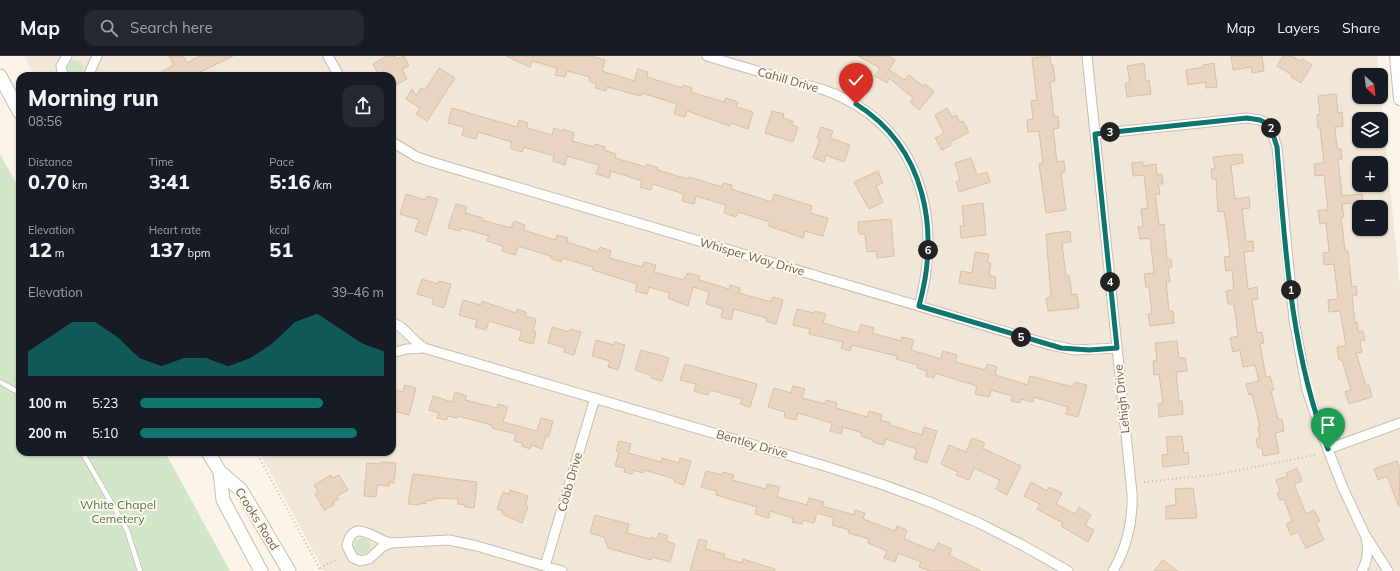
<!DOCTYPE html>
<meta charset="utf-8">
<style>
:root{--surface:#171b24;--page:#242831;--text:#f1f3f6;--muted:#9ea1a6;--line:#363941;--accent:#0f766e}
body{margin:0;font-family:Mulish,sans-serif;background:var(--page);color:var(--text);height:100vh;display:flex;flex-direction:column;font-size:15px;white-space:nowrap}
*{box-sizing:border-box;margin:0}
p{font-size:13px;color:var(--muted)}
.icon{flex:none;width:22px;height:22px;fill:none;stroke:currentColor;stroke-width:2;stroke-linecap:round;stroke-linejoin:round}
.map{position:relative;flex:1;overflow:hidden}
.panel{position:absolute;left:16px;top:16px;width:380px;height:384px;display:flex;flex-direction:column;background:var(--surface);border-radius:12px;box-shadow:0 1px 3px #0004}
.panel>*{flex:none}
.needle{width:26px;rotate:153deg}
.controls{position:absolute;left:1352px;top:12px;display:grid;gap:8px}
.controls a{display:grid;place-items:center;width:36px;height:36px;border-radius:8px;background:var(--surface);box-shadow:0 1px 3px #0004;font-size:20px}
.pin{position:absolute;display:grid;place-items:center;width:34px;height:34px;color:#fff;margin:-41px -17px;border-radius:50% 50% 50% 0;rotate:-45deg;box-shadow:0 0 4px #0007}
.pin .icon{rotate:45deg}
.km{position:absolute;width:20px;height:20px;margin:-10px;border-radius:50%;background:#222;color:#fff;font-size:11px;line-height:20px;text-align:center}
.round{display:grid;place-items:center;flex:none;width:42px;height:42px;border-radius:12px;background:var(--page)}
.head{display:flex;align-items:center;justify-content:space-between;height:68px;padding:0 12px}
h1{font-size:22px;font-weight:800;line-height:30px}
.metrics{display:grid;grid-template-columns:repeat(3,1fr);gap:6px;height:68px;padding:4px 12px}
.metrics div{display:grid;align-content:center}
.metrics b{font-size:20px;font-weight:800}
.metrics small{font-size:11px;font-weight:400}
.metrics p{font-size:11px}
.chart{height:112px;padding:8px 12px}
.chart p{display:flex;justify-content:space-between}
.chart svg{width:100%;height:72px;margin-top:4px;fill:var(--accent);opacity:.7}
ul{padding:0 12px;list-style:none;font-size:13px}
li{display:grid;grid-template-columns:64px 48px 1fr;align-items:center;height:30px}
li i{height:10px;border-radius:5px;background:var(--accent)}
header{display:flex;align-items:center;gap:24px;box-sizing:border-box;height:56px;padding:0 20px;background:var(--surface);border-bottom:1px solid var(--line)}
header strong{font-size:19px}
nav{display:flex;gap:22px;margin-inline-start:auto;font-size:14px}
.search{width:280px;height:36px;background:var(--page);display:flex;align-items:center;gap:10px;box-sizing:border-box;padding:0 14px;border-radius:12px;color:var(--muted);font-size:15px}
.map>svg:first-child{display:block}
.residential{fill:#f0e7d8;fill-rule:evenodd}
.green{fill:#d2e6c9}
.building{fill:#e9d5c2;stroke:#dcbfa6}
.lines{fill:none;stroke-linecap:round;stroke-linejoin:round}
.service-casing{stroke:#cabdb0;stroke-width:6}
.minor-casing{stroke:#cabdb0;stroke-width:11}
.tertiary-casing{stroke:#cabdb0;stroke-width:14}
.secondary-casing{stroke:#ccbeae;stroke-width:15}
.path{stroke:#d0baa7;stroke-width:2;stroke-dasharray:1 3;stroke-linecap:butt}
.service{stroke:#fff;stroke-width:4.5}
.minor{stroke:#fff;stroke-width:9}
.tertiary{stroke:#fff;stroke-width:12}
.secondary{stroke:#fff;stroke-width:13}
.route-casing{stroke:#fff;stroke-width:8}
.route{stroke:#0f766e;stroke-width:5}
.labels{text-anchor:middle;stroke-width:4;stroke-linejoin:round;paint-order:stroke}
.street-label{font-size:12px;fill:#705e50;stroke:#fdf8ee}
.park-label{font-size:12px;fill:#567a4c;stroke:#fdf8ee}
</style>
<header>
<strong>Map</strong>
<div class="search"><svg class="icon" aria-label="search" viewBox="0 0 24 24"><circle cx="10" cy="10" r="6"/><path d="M15 15l6 6"/></svg>Search here</div>
<nav><a>Map</a><a>Layers</a><a>Share</a></nav>
</header>
<div class="map">
<svg width="1400" height="515" viewBox="0 0 1400 515">
<rect width="100%" height="100%" fill="#faf4e9"/>
<path class="residential" d="M24,0H1377L1379,19H1359V41H1381L1400,231V515H324L259,396H392V20H35ZM1359,63H1381V85H1359ZM1359,107H1381V129H1359ZM1359,151H1381V173H1359Z"/>
<path class="green" d="M67 12a8 8 0 1 1 16 0a8 8 0 1 1-16 0Z
M0,98L20,134V396H165L230,515H0Z
M354 490a8 8 0 1 1 16 0a8 8 0 1 1-16 0Z"/>
<path class="building" d="M169,0H183L187,7L199,0H233L192,20H154L174,9Z
M387,0H395L396,3L404,0L409,10L402,13L407,23L392,31V20H386L384,16L378,18L373,8Z
M506,0H591L605,4L602,15L634,25L638,13L648,16L647,21L682,32L683,29L692,32L691,36L724,46L726,42L738,46L736,51L753,56L748,73L731,67L730,70L687,55L685,61L674,58L677,48L642,37L641,40L607,31L606,35L595,32L597,28L589,25L590,21L567,15L565,21L555,19L557,12L532,5L530,11Z
M858,0H888L895,4L889,14L905,24L909,19L923,30L925,28L934,36L919,54L910,46L913,42L889,22L887,27L875,20L880,12Z
M1050,0L1051,9H1053L1055,25L1050,26L1054,61L1058,60L1059,72L1053,73L1057,106L1064,105L1065,116L1061,117L1066,154L1046,157L1039,108L1043,107L1039,75L1028,76L1027,64L1033,63L1031,45L1037,44L1032,2Z
M1231,0H1262L1264,15L1252,17L1251,11L1233,14Z
M1283,0H1292L1300,5L1302,3L1312,9L1301,27L1291,21L1292,19L1277,10Z
M1144,7L1146,25L1149,24L1151,38L1127,41L1125,27H1130L1127,10Z
M1214,7L1217,31L1206,32V26L1188,29L1186,14L1204,11L1203,9Z
M439,12L455,22L427,65L416,58L420,52L406,43L412,33L416,40L421,32L425,34Z
M1336,38L1338,57L1342,56L1343,70L1335,71L1337,93H1341L1342,103H1338L1342,140L1362,138L1363,146L1342,148L1344,161H1341L1345,195H1348L1352,231L1356,230L1357,239H1352L1355,267L1357,266L1358,275H1363L1365,284L1360,285L1362,296L1356,297L1366,330L1369,329L1372,341L1349,348L1345,336L1351,334L1342,304H1339L1337,291L1346,290L1340,255L1329,256L1328,244L1338,243L1334,208L1324,209L1323,197L1329,196L1326,167L1320,168L1318,154H1328L1324,119L1315,120L1314,108L1324,107L1320,72H1318L1317,59L1320,58L1318,40Z
M452,52L517,71L519,64L528,67L527,72L552,79L554,72L562,75L563,73L574,77L572,85L594,91L595,88L605,91L604,94L616,98L615,102L646,111L647,108L658,112L657,114L688,123L689,121L722,131L723,127L732,129L731,133L772,146L774,138L812,150L810,157L828,162L823,180L805,175L803,182L769,170L770,166L738,156L736,161L724,157L726,149L696,140L694,148L682,145L684,138L653,128L651,134L640,131L642,125L611,115L609,122L596,118L599,109L567,100L565,109L553,105L554,100L524,91L522,96L510,92L512,86L478,76L476,83L462,79L464,71L448,67Z
M947,52L952,61L956,59L960,66L963,65L969,76L950,86L951,89L942,94L935,82L944,77L935,59Z
M772,55L784,58L783,62L793,65L792,69L798,71L793,86L765,77Z
M821,71L833,75L830,82L850,89L844,106L826,99L824,106L813,102L820,83L817,82Z
M1242,98L1243,107L1231,109L1235,143L1249,141L1250,152L1242,153L1246,186L1253,185L1254,195L1244,196L1248,233L1257,231L1258,243L1252,244L1257,277L1262,276L1264,287L1260,288L1266,321L1270,320L1274,334L1271,335L1278,363H1282L1284,375L1275,377L1279,397L1263,400L1262,392H1258L1256,383L1260,382L1258,371H1260L1252,338L1249,339L1246,328L1259,325L1255,309L1243,311L1240,294L1233,296L1230,282L1238,280L1234,248H1228L1226,235L1234,234L1232,214L1226,215L1224,201L1230,200L1227,173L1224,155L1218,156L1216,123H1212L1211,113H1215L1213,101Z
M971,102L977,119L987,116L990,126L959,136L956,126L960,124L955,107Z
M1143,106V110L1156,108L1157,119L1162,118L1163,128H1158L1160,138H1155L1159,169L1164,168L1167,203H1171L1172,211L1168,212L1170,226H1166L1169,255H1173L1174,267L1150,270L1148,258L1152,257L1149,231H1146L1144,218L1154,217L1150,182L1140,183L1138,171H1143L1141,153L1148,152L1144,119L1133,120L1132,107Z
M878,115L883,127L876,130L883,146L869,153L854,126Z
M406,138L425,144L427,140L438,143L426,179L415,175L419,164L400,158Z
M983,147L986,179L961,182L960,170H964L962,150Z
M456,148L467,151L465,157L483,162L482,164L511,172L514,165L525,169L523,174L555,184L557,179L568,182L567,186L598,196L600,191L611,195L609,202L642,211L644,206L656,209L654,216L683,224L688,217L700,220L699,224L729,233L730,229L740,232L739,237L771,246L773,241L783,244L776,268L766,265L767,262L734,253L731,264L721,261L723,253L706,248L709,236L693,231L688,250L668,242L670,237L649,231L647,238L635,235L637,228L593,214V211L562,202L561,206L550,202L551,200L518,190L515,199L502,195L503,190L487,185L489,180L461,172L460,175L448,172Z
M891,163L894,200L877,202L876,195L867,196L865,178H859L858,166Z
M1070,175L1071,186L1062,187L1066,220H1069L1072,239L1077,238L1079,252L1048,255L1046,242L1051,241L1046,178Z
M975,196L989,198L987,206L991,207L989,219L996,221L995,233L959,227L961,215L972,217Z
M422,223L438,228L439,225L451,228L444,252L432,248L434,243L417,238Z
M463,244L481,249L482,245L516,257L517,253L526,256L525,260L536,263L533,275L536,276L533,288L519,284L522,275L489,265L486,274L475,271L477,264L459,259Z
M797,253L814,257L815,255L826,258L823,267L858,277L861,268L874,272L872,277L901,285L902,281L914,284L911,294L941,303L943,295L957,299L955,306L985,314L987,308L997,311L995,319L1028,329L1030,320L1073,331L1075,326L1087,329L1078,361L1066,358L1068,351L1034,341L1033,346L1021,343L1020,347L1011,345L1013,340L991,334L989,341L975,338L977,330L935,317L934,322L926,320L927,315L917,312L918,309L896,303L897,300L852,289L850,295L841,292L843,286L809,278L810,273L793,269Z
M552,271L569,276L570,273L581,276L574,299L564,296L565,292L548,287Z
M596,284L614,289L615,286L625,289L618,314L608,311L610,305L592,300Z
M1177,285L1179,302H1185L1187,315L1176,316L1179,345H1182L1183,358L1159,361L1158,348L1163,347L1159,318L1154,319L1153,305H1157L1155,287Z
M641,294L669,302L662,325L651,322V319L635,314Z
M685,308L757,328L750,351L740,348L742,343L710,334L708,339L694,335L696,328L680,324Z
M405,329L416,332L409,359L397,356L398,352L392,350V333L403,336Z
M793,330L805,333L802,342L825,348L826,344L837,347L836,352L867,361L869,355L882,359L880,364L890,367V369L922,379L924,371L937,375L927,407L914,403L917,393L886,383L884,389L873,386V384L861,380L862,377L843,371L841,378L830,375L832,367L798,357L796,364L784,361L785,356L768,351L774,332L791,337Z
M455,336L467,340L465,344L497,352L498,348L508,351L503,366L537,375L541,362L553,365L549,380H546L542,393L531,389L530,393L522,390V387L514,385L516,378L492,372V369L458,360L457,362L448,360L447,364L437,362L439,357L429,354L433,340L452,346Z
M1182,380L1184,397L1188,396L1189,408L1163,411L1162,399L1168,398L1166,381Z
M972,382L985,387L982,392L1021,410L1007,439L996,433L1000,424L974,412L969,424L956,419L958,416L941,408L949,389L966,396Z
M619,385L631,388L628,397L661,406L662,402L679,407L680,402L691,405L684,429L674,426L675,423L644,414L643,417L633,414L632,418L624,416L625,412L615,410L619,396L616,395Z
M1397,405L1400,413L1399,451L1387,420L1378,424L1374,413Z
M381,406L396,407L394,427L389,426V430L377,429L376,441L364,440L367,407L381,408Z
M1297,412L1302,425L1294,428L1306,458L1314,454L1320,465L1316,467L1324,484L1306,492L1298,476L1291,479L1286,468L1292,465L1284,443L1280,444L1277,437L1280,435L1276,424L1288,420L1286,417Z
M706,415L722,419L723,416L734,419L732,424L766,433L767,428L780,431L777,441L807,449L809,442L824,446L822,450L854,459L855,454L865,457L863,463L895,475L897,470L907,474L904,483L934,495L938,487L952,493L949,499L981,515H930L919,511L921,506L898,497L895,506L884,502L887,495L868,487L869,483L848,477L849,474L832,469L834,462L817,457L814,467L803,464L802,468L792,466L793,462L770,455L769,462L755,458L757,451L716,439L717,435L701,431Z
M413,418L477,426L474,452L465,451V449L458,448V443L438,442V443H432V445L426,444V448L420,447V449L408,448Z
M331,419L332,422L339,419L348,434L337,440L339,443L333,446L334,449L324,454L315,438L318,436L314,429Z
M1031,426L1047,435L1049,431L1062,437L1056,448L1075,458L1079,451L1091,459L1085,469L1094,474L1088,486L1061,470L1063,467L1037,453L1040,448L1024,440Z
M1193,432L1197,462L1166,463V450L1176,449L1175,433Z
M510,434L528,440L525,449L528,450L522,467L502,458L503,455L497,453L503,436L509,438Z
M595,459L629,468L627,477L650,483L651,481L657,483L659,477L668,480L666,485L675,488L670,506L652,501L651,504L608,492L604,481L590,477Z
M699,483L707,485L705,493L725,498L724,502L742,507L743,503L775,513V515H690Z
M1163,504L1178,515H1154Z"/>
<g class="lines">
<defs>
<path id="service" d="M0,326L20,337
M82,396L127,474L140,515"/>
<path id="minor" d="M328,0L339,20
M707,0C736,9 765,17 794,26C811,30 828,34 843,42C924,81 941,169 919,250
M1087,0L1132,437C1133,465 1127,491 1113,515
M63,20L61,10L67,0
M88,20L97,0
M1095,78L1247,62L1260,64L1270,69L1277,91L1294,264L1307,334L1323,381L1343,432L1365,479L1388,515
M392,86L417,101L432,106L1047,288L1075,294L1117,292
M392,267C405,270 412,285 424,292L825,410L881,428L930,446L979,467L1024,490L1068,515
M392,297L406,293L423,292
M1328,393L1400,367
M391,487C375,484 353,460 347,490L353,502L361,505L369,503L382,491L391,487L449,484L477,490L562,515
M545,510L595,342
M1362,515C1367,505 1369,493 1366,482"/>
<path id="tertiary" d="M1396,0L1400,43"/>
<path id="secondary" d="M0,20L20,57
M208,396L220,416L241,434L289,515
M220,416L223,444L261,515"/>
</defs>
<use href="#service" class="service-casing"/>
<use href="#minor" class="minor-casing"/>
<use href="#tertiary" class="tertiary-casing"/>
<use href="#secondary" class="secondary-casing"/>
<path class="path" d="M256,396L321,515
M1144,426L1220,418L1315,399
M320,512L337,503"/>
<use href="#service" class="service"/>
<use href="#minor" class="minor"/>
<use href="#tertiary" class="tertiary"/>
<use href="#secondary" class="secondary"/>
</g>
<g class="lines">
<defs>
<path id="route" d="M856,48C926,92 940,174 919,250L1061,292L1089,294L1117,292L1095,78L1247,62L1260,64L1270,69L1277,91C1285,193 1291,297 1328,393"/>
</defs>
<use href="#route" class="route-casing"/>
<use href="#route" class="route"/>
</g>
<g class="labels">
<g class="street-label">
<text transform="translate(788 24) rotate(16)" y="4">Cahill Drive</text>
<text transform="translate(752 201) rotate(16)" y="4">Whisper Way Drive</text>
<text transform="translate(1122 343) rotate(-96)" y="4">Lehigh Drive</text>
<text transform="translate(752 388) rotate(16)" y="4">Bentley Drive</text>
<text transform="translate(570 426) rotate(-74)" y="4">Cobb Drive</text>
<text transform="translate(257 463) rotate(58)" y="4">Crooks Road</text>
</g>
<g class="park-label">
<text x="118" y="453">White Chapel<tspan x="118" dy="14">Cemetery</tspan></text>
</g>
</g>
</svg>
<div class="controls">
<a><svg class="needle" viewBox="-14 -14 28 28"><path d="M0-13l5 13h-10z" fill="#e53935"/><path d="M0 13l5-13h-10z" fill="#9ea1a6"/></svg></a>
<a><svg class="icon" aria-label="layers" viewBox="0 0 24 24"><path d="M12 4l9 5-9 5-9-5zM3 14l9 5 9-5"/></svg></a>
<a>+</a>
<a>−</a>
</div>
<div class="pin" style="left:1328px;top:393px;background:#1e9e55"><svg class="icon" aria-label="arrive" viewBox="0 0 24 24"><path d="M6 21V4h12l-3 4 3 4H6"/></svg></div>
<div class="pin" style="left:856px;top:48px;background:#d93025"><svg class="icon" aria-label="check" viewBox="0 0 24 24"><path d="M5 12l5 5 9-10"/></svg></div>
<b class="km" style="left:1291px;top:234px">1</b>
<b class="km" style="left:1271px;top:72px">2</b>
<b class="km" style="left:1110px;top:76px">3</b>
<b class="km" style="left:1110px;top:226px">4</b>
<b class="km" style="left:1021px;top:281px">5</b>
<b class="km" style="left:928px;top:194px">6</b>
<section class="panel">
<div class="head"><div><h1>Morning run</h1><p>08:56</p></div><a class="round"><svg class="icon" aria-label="share" viewBox="0 0 24 24"><path d="M12 15V3M7 8l5-5 5 5M5 13v7h14v-7"/></svg></a></div>
<div class="metrics">
<div><p>Distance</p><b>0.70<small> km</small></b></div>
<div><p>Time</p><b>3:41</b></div>
<div><p>Pace</p><b>5:16<small> /km</small></b></div>
</div>
<div class="metrics">
<div><p>Elevation</p><b>12<small> m</small></b></div>
<div><p>Heart rate</p><b>137<small> bpm</small></b></div>
<div><p>kcal</p><b>51</b></div>
</div>
<div class="chart"><p><span>Elevation</span>39–46 m</p>
<svg viewBox="0 0 160 44" preserveAspectRatio="none"><path d="M0 44V29L10 20L20 11L30 11L40 20L50 33L60 38L70 33L80 33L90 38L100 33L110 24L120 11L130 6L140 15L150 24L160 29V44z"/></svg>
</div>
<ul>
<li><b>100 m</b>5:23<i style="width:75%"></i></li>
<li><b>200 m</b>5:10<i style="width:89%"></i></li>
</ul>
</section>
</div>
